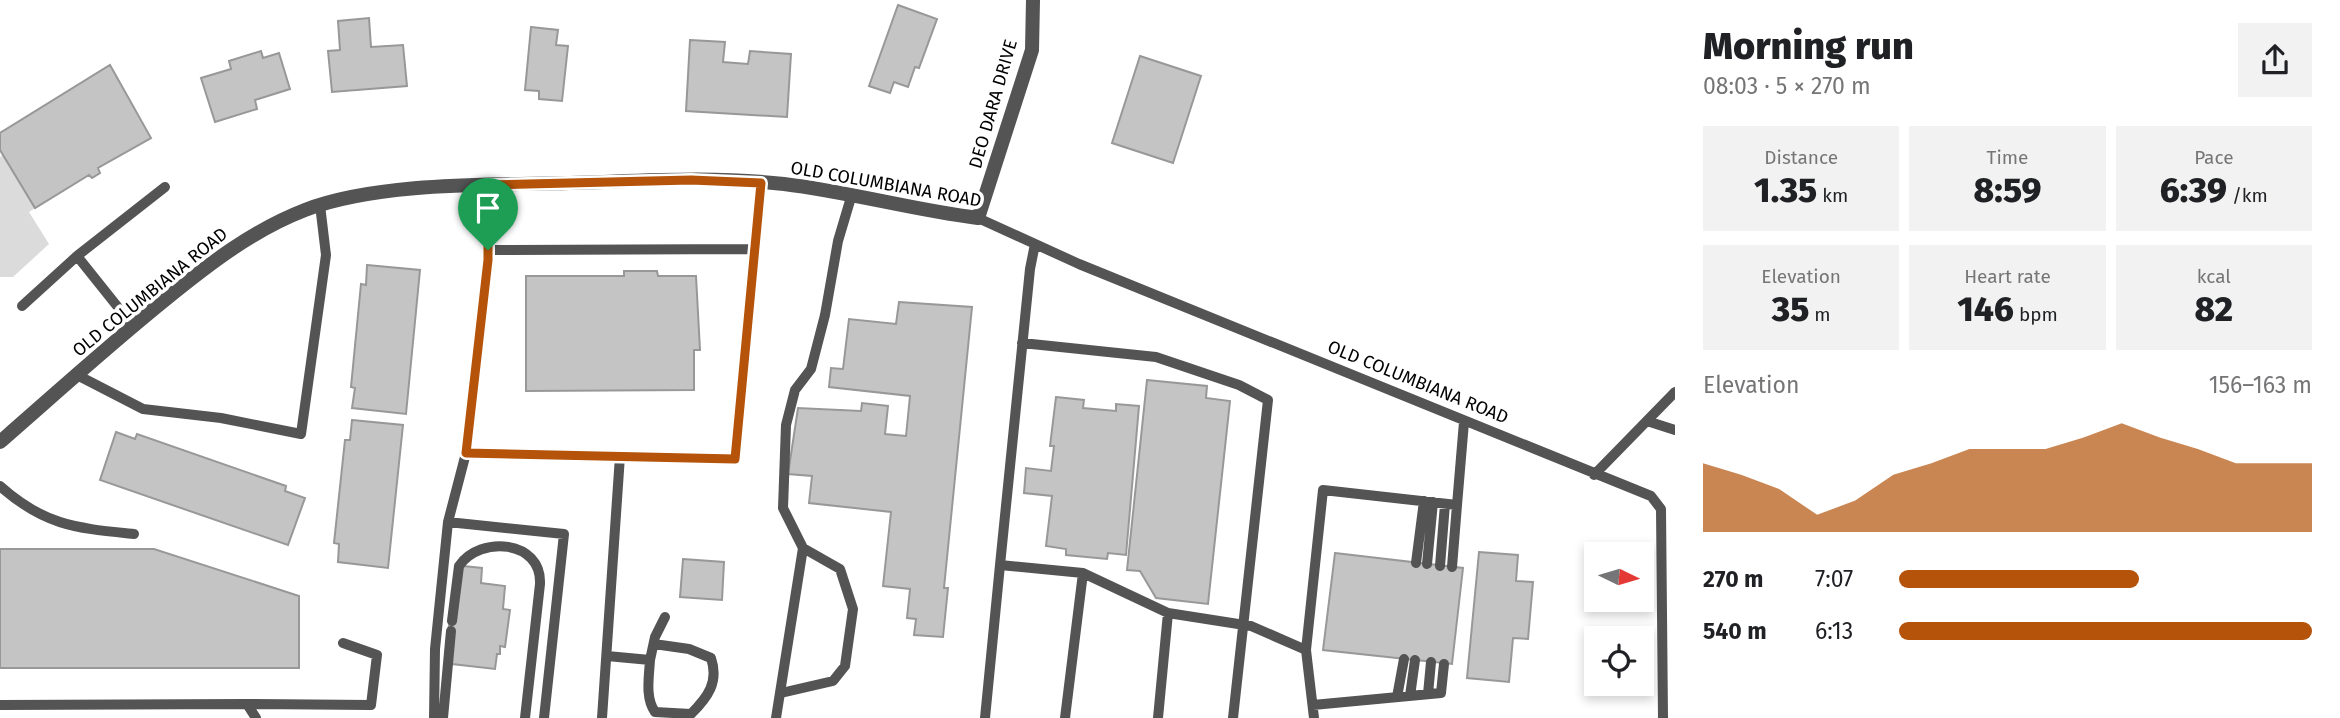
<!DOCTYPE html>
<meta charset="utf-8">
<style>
:root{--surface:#fff;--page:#f2f2f2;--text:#202124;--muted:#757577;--accent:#b45309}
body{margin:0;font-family:"Fira Sans",sans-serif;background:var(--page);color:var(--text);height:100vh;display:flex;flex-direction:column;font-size:26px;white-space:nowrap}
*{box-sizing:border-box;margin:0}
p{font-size:23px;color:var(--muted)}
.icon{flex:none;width:38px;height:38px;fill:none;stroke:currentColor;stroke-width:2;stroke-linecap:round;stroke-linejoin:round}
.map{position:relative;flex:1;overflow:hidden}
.sheet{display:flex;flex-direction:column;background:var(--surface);width:665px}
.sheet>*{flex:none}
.needle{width:46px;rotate:95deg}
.controls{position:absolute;left:1584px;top:542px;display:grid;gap:14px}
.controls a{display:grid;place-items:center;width:70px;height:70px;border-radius:0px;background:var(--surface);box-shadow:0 4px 10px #0003;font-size:35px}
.pin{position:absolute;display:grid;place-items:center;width:60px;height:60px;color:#fff;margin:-72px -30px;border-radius:50% 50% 50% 0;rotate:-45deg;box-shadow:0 0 7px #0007}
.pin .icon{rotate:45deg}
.round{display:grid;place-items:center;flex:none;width:74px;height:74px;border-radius:0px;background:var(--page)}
.summary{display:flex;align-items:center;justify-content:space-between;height:119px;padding:0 28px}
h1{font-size:38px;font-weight:800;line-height:52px}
.metrics{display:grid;grid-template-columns:repeat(3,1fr);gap:10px;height:119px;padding:7px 28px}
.metrics div{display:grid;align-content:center;border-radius:0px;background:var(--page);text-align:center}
.metrics b{font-size:35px;font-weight:800}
.metrics small{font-size:19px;font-weight:400}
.metrics p{font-size:19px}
.chart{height:196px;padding:14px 28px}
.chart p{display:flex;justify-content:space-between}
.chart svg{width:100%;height:126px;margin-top:7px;fill:var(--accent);opacity:.7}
ul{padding:0 28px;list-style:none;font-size:23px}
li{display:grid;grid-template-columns:112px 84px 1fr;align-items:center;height:52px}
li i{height:18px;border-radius:9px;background:var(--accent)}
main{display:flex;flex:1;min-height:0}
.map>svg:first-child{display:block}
.green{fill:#dbdbdb}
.building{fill:#c4c4c4;stroke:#989898;stroke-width:2}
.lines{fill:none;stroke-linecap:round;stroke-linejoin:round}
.lane{stroke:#545454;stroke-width:10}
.street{stroke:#545454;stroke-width:14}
.route-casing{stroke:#fff;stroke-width:14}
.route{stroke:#b45309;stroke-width:9}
.labels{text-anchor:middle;stroke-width:7;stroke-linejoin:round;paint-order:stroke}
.street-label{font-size:18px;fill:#000;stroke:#fff}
</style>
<main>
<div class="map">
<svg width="1675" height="718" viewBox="0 0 1675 718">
<rect width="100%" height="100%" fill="#fff"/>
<path class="green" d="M3,155L35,208L29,212L49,244L13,277H0V157Z"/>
<path class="building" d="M898,5L937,19L919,68L915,67L908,87L894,82L890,93L869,86Z
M369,18L371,47L403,45L407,86L332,92L328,51L340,50L338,21Z
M531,27L558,30L556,45L568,46L562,101L539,99V91L525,90Z
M690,40L725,42L723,62L748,64L750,51L791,54L787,117L686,111Z
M261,51L263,58L279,53L290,89L255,100L257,109L215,122L201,78L231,69L229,61Z
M1140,56L1201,76L1173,163L1112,143Z
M110,65L151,138L98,168L100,173L92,178L89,175L35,208L0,150V133Z
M367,265L420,270L406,414L352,408L355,388L351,387L361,284L366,285Z
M624,271H657L658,276H696L700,350H694V390L526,391V276H624Z
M899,302L972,307L944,588H948L943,637L914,635L916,619L907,618L910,589L883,586L891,512L809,503L812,476L788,474L798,408L861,411L862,403L888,406L885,434L906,436L910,396L829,387L831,368L843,369L849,319L896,324Z
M1147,380L1207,386L1206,398L1230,401L1208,604L1156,598L1140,571L1127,570Z
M1056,397L1084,400L1083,408L1116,411V404L1139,406L1126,555L1108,553L1107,559L1066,555V549L1046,546L1052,496L1024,493L1026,468L1051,471L1054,446H1050Z
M352,420L403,425L388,568L338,562L339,544L334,543L345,440H350Z
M116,432L135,439L137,434L286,486L285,491L305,498L288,545L100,480Z
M0,549H154L299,596V668H0Z
M1479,552L1518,555L1516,581L1533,582L1528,639L1513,638L1509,682L1467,678Z
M1335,553L1463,568L1452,664L1323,650Z
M683,559L724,562L722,600L680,597Z
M463,566L482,568L481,583L505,586L503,609L510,610L505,647L500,646V654H497L495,669L452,664L448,630Z"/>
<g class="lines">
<path class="lane" d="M978,218L1079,264L1651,496L1661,509L1663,718
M488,250L755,249
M22,306L77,256
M133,326L77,256L165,187
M1022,343L1156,357L1239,385L1268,400L1233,718
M77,375L143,409L221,418L301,434L326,255L320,205
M1647,421L1675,430
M466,453L620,456
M1594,475L1675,392
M0,486C45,526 76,528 134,534
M448,522L564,534L544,718
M803,548L783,508L786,425L795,390L811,369L825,315L838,241L852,194
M1416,563L1424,501
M1427,564L1433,502
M1000,565L1030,269L1035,244
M1440,566L1445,504
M1452,567L1457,505
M452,621L459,566C480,535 542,540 540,584L525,718
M1306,650L1323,490L1457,505L1464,422
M607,656L650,660L655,637L665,617
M650,660C649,677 645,698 655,712L691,714C708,697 719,682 711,658L689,649L654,644
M1428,694L1431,662
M1410,696L1415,660
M1397,697L1404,659
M0,705L247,704
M1313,705L1441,693L1444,664
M256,718L247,704L371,705L377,655L343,643
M434,718L435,649L448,522L466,453L488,262V185
M443,718L451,631
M602,718L620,456L735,459L761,183
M776,718L803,548L840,569L853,609L845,666L833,681L781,693
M985,718L1000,565L1083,573
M1065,718L1083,573L1168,613L1251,626L1306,650L1314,718
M1158,718L1168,613"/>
<path class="street" d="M0,442C55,394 109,345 166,299C209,264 253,230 305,210C378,182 491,185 570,183C641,181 713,176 784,184C850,192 913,210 978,218L1032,50L1033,0"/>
</g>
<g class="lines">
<defs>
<path id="route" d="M691,180L761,183L735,459L466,453L488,260V185Z"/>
</defs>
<use href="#route" class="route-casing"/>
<use href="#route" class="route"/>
</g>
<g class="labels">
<g class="street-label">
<text transform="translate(993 104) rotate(-74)" y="6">DEO DARA DRIVE</text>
<text transform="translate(886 184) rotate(10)" y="6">OLD COLUMBIANA ROAD</text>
<text transform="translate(150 292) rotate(-39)" y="6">OLD COLUMBIANA ROAD</text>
<text transform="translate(1418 382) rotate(22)" y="6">OLD COLUMBIANA ROAD</text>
</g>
</g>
</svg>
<div class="controls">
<a><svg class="needle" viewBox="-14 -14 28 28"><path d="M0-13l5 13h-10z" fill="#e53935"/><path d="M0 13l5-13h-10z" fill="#757577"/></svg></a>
<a><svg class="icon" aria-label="locate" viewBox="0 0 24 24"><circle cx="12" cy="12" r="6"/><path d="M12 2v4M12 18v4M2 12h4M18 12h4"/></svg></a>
</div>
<div class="pin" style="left:488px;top:250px;background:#1e9e55"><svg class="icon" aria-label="arrive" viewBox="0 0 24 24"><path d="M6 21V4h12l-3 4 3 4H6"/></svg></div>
</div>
<section class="sheet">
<div class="summary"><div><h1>Morning run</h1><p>08:03 · 5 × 270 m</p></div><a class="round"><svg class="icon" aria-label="share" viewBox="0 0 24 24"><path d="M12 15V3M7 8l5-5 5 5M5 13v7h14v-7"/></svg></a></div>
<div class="metrics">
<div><p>Distance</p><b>1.35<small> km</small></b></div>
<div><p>Time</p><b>8:59</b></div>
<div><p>Pace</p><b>6:39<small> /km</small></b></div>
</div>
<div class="metrics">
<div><p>Elevation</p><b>35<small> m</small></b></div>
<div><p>Heart rate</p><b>146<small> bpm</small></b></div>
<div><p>kcal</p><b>82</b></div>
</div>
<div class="chart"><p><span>Elevation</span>156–163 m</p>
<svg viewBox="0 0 160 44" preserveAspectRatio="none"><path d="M0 44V20L10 24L20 29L30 38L40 33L50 24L60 20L70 15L80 15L90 15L100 11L110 6L120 11L130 15L140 20L150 20L160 20V44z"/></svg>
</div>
<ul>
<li><b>270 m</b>7:07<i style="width:58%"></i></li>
<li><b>540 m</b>6:13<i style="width:100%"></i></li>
</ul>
</section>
</main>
